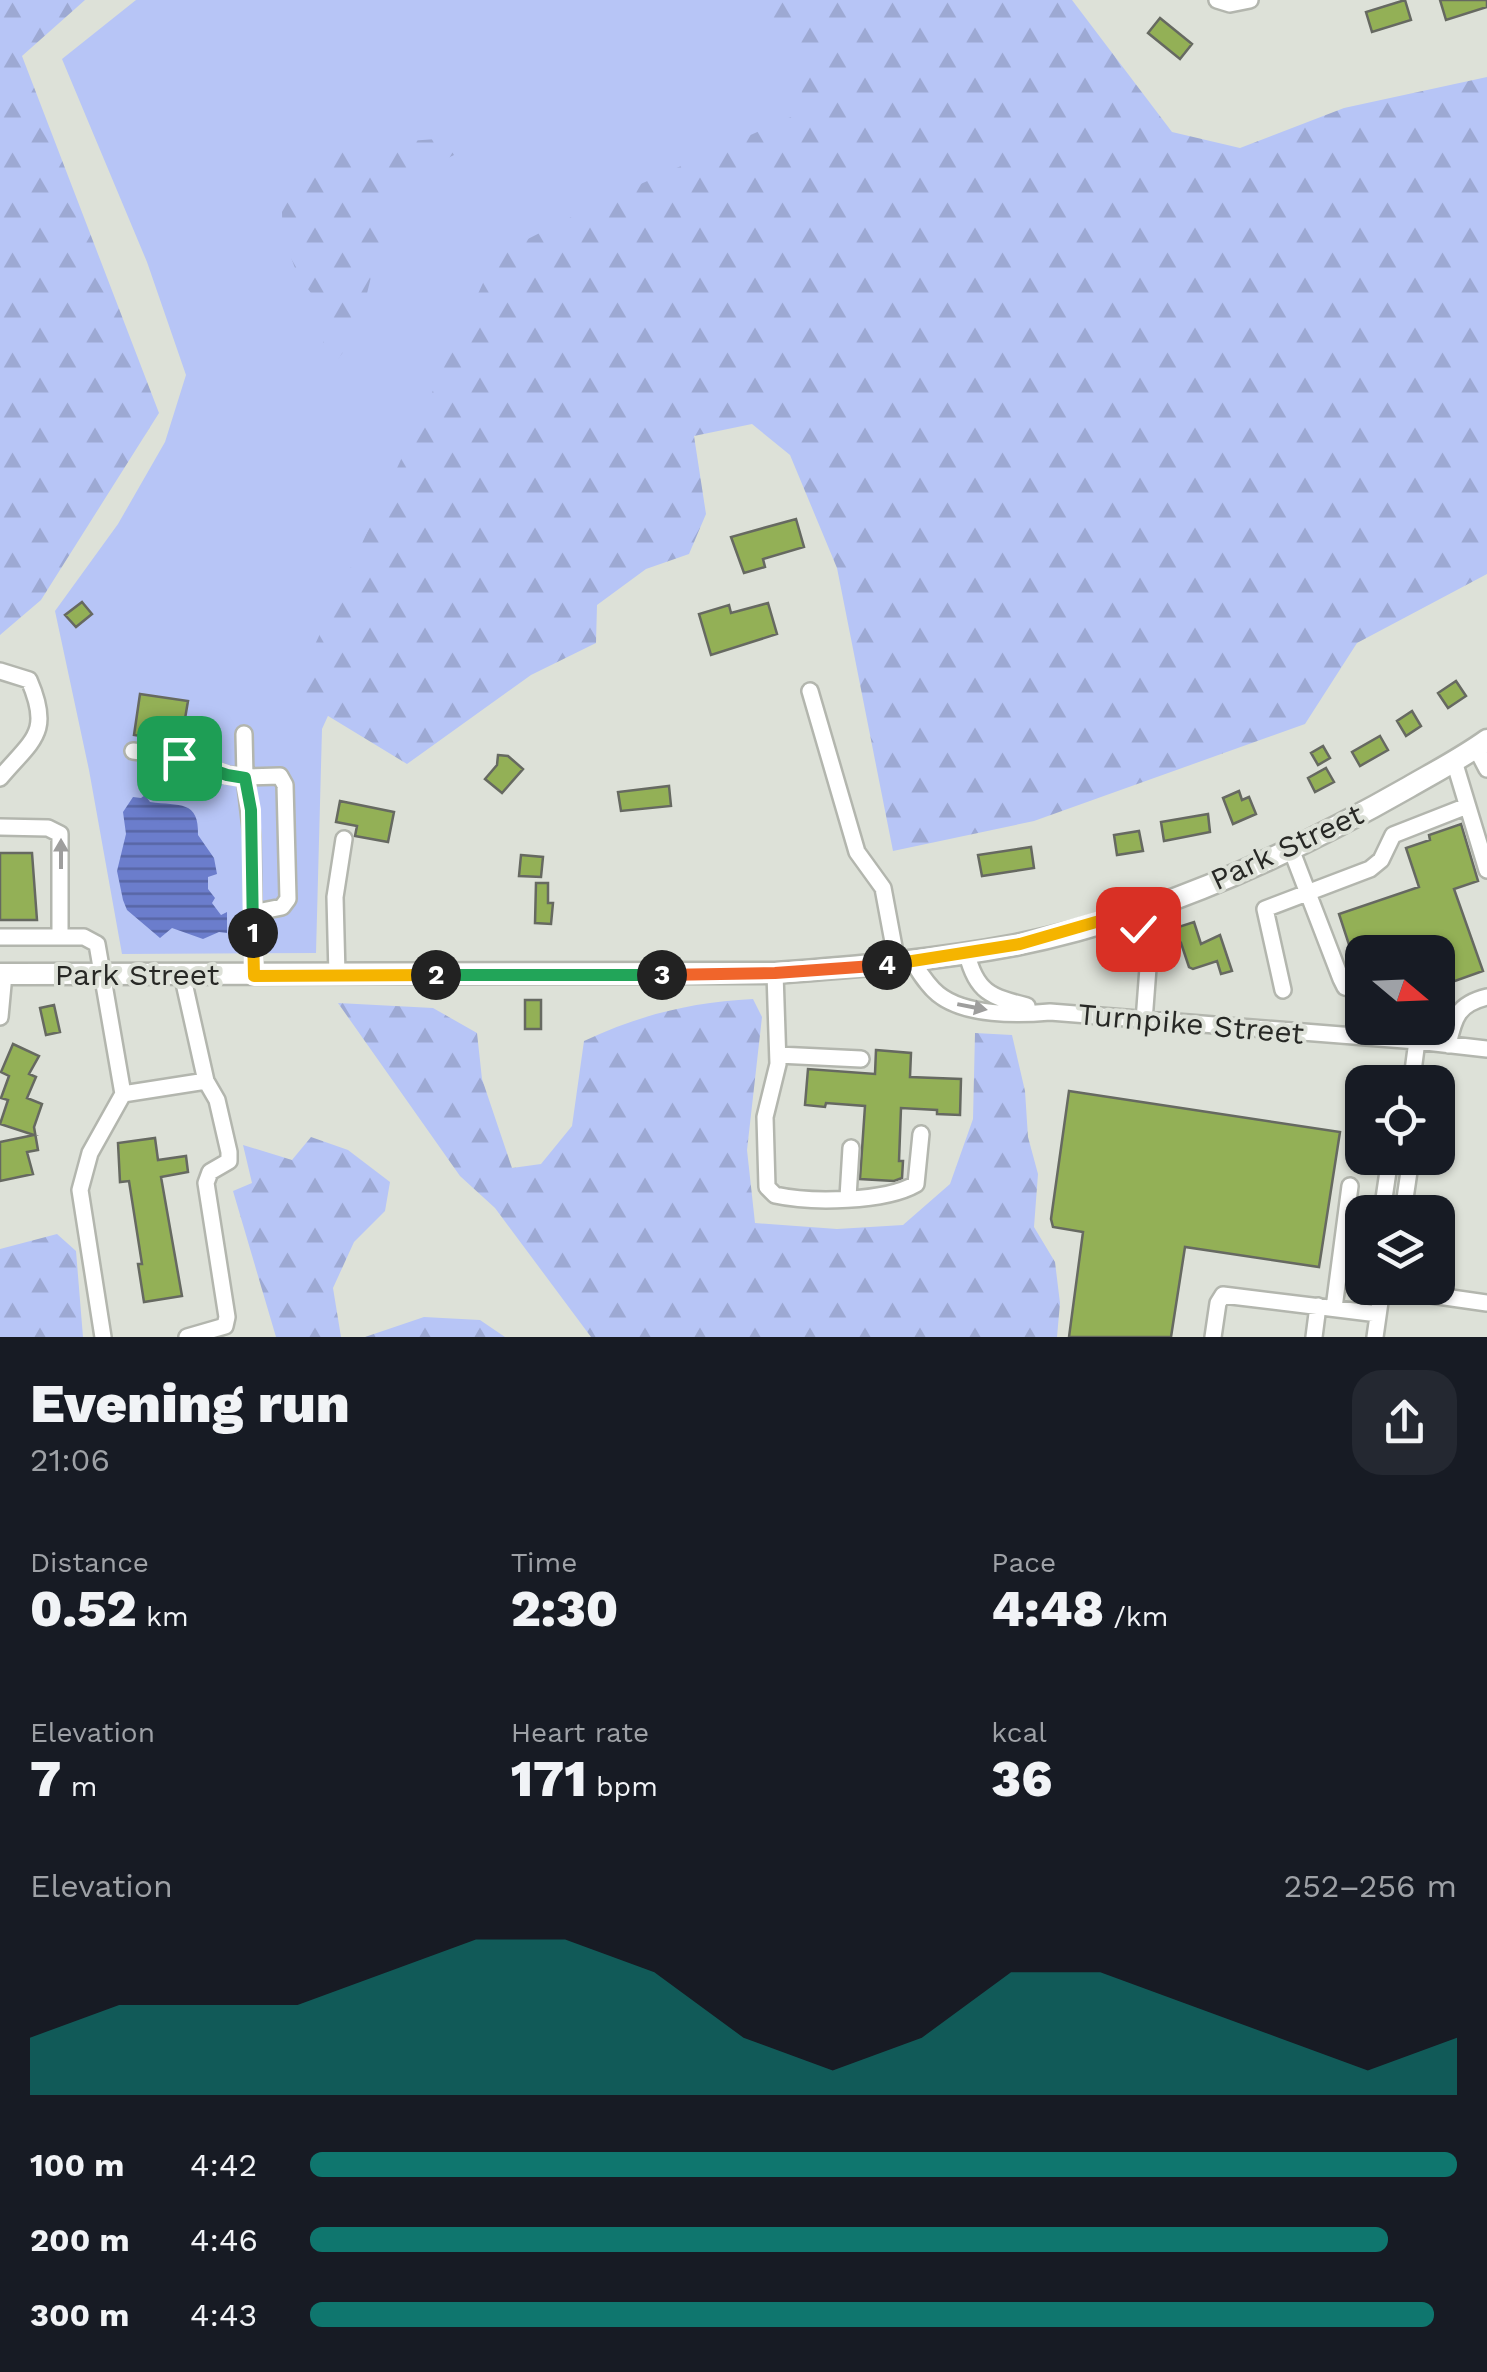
<!DOCTYPE html>
<meta charset="utf-8">
<style>
:root{--surface:#171b24;--page:#242831;--text:#f1f3f6;--muted:#9ea1a6;--accent:#0f766e}
body{margin:0;font-family:"Work Sans",sans-serif;background:var(--page);color:var(--text);height:100vh;display:flex;flex-direction:column;font-size:38px;white-space:nowrap}
*{box-sizing:border-box;margin:0}
p{font-size:32px;color:var(--muted)}
.icon{flex:none;width:55px;height:55px;fill:none;stroke:currentColor;stroke-width:2;stroke-linecap:round;stroke-linejoin:round}
.map{position:relative;height:1337px;overflow:hidden}
.panel{display:flex;flex-direction:column;background:var(--surface);flex:1}
.panel>*{flex:none}
.needle{width:65px;rotate:109deg}
.fabs{position:absolute;left:1345px;top:935px;display:grid;gap:20px}
.fabs a{display:grid;place-items:center;width:110px;height:110px;border-radius:20px;background:var(--surface);box-shadow:0 2px 8px #0004;font-size:50px}
.pin{position:absolute;display:grid;place-items:center;width:85px;height:85px;color:#fff;margin:-42px;border-radius:20px;box-shadow:0 5px 15px #0006}
.km{position:absolute;width:50px;height:50px;margin:-25px;border-radius:50%;background:#222;color:#fff;font-size:28px;line-height:50px;text-align:center}
.round{display:grid;place-items:center;flex:none;width:105px;height:105px;border-radius:30px;background:var(--page)}
.head{display:flex;align-items:center;justify-content:space-between;height:170px;padding:0 30px}
h1{font-size:55px;font-weight:800;line-height:75px}
.figures{display:grid;grid-template-columns:repeat(3,1fr);gap:15px;height:170px;padding:10px 30px}
.figures div{display:grid;align-content:center}
.figures b{font-size:50px;font-weight:800}
.figures small{font-size:28px;font-weight:400}
.figures p{font-size:28px}
.chart{height:280px;padding:20px 30px}
.chart p{display:flex;justify-content:space-between}
.chart svg{width:100%;height:180px;margin-top:10px;fill:var(--accent);opacity:.7}
ul{padding:0 30px;list-style:none;font-size:32px}
li{display:grid;grid-template-columns:160px 120px 1fr;align-items:center;height:75px}
li i{height:25px;border-radius:12px;background:var(--accent)}
.map>svg:first-child{display:block}
.green{fill:#b7c5f6}
.forest{fill:url(#forest-firs)}
.water{fill:url(#water-rules)}
.building{fill:#93b056;stroke:#666961;stroke-width:2.5}
.lines{fill:none;stroke-linecap:round;stroke-linejoin:round}
.minor-casing{stroke:#b3b6ae;stroke-width:20}
.major-casing{stroke:#b3b6ae;stroke-width:25}
.minor{stroke:#fff;stroke-width:15}
.major{stroke:#fff;stroke-width:20}
.oneway{fill:#9e9e9d}
.split-1-casing{stroke:#fff;stroke-width:20}
.split-2-casing{stroke:#fff;stroke-width:20}
.split-3-casing{stroke:#fff;stroke-width:20}
.split-4-casing{stroke:#fff;stroke-width:20}
.split-5-casing{stroke:#fff;stroke-width:20}
.split-1{stroke:#22a559;stroke-width:12}
.split-2{stroke:#f5b400;stroke-width:12}
.split-3{stroke:#22a559;stroke-width:12}
.split-4{stroke:#f0652b;stroke-width:12}
.split-5{stroke:#f5b400;stroke-width:12}
.labels{text-anchor:middle;stroke-width:8;stroke-linejoin:round;paint-order:stroke}
.street-label{font-size:30px;fill:#272825;stroke:#dde1d8}
</style>
<div class="map">
<svg width="1487" height="1337" viewBox="0 0 1487 1337">
<defs>
<pattern id="forest-firs" width="22" height="20" patternUnits="userSpaceOnUse" patternTransform="scale(2.5)"><rect width="22" height="20" fill="#b7c5f6"/><path d="M5 1l3.5 6h-7zM16 11l3.5 6h-7z" fill="#9da9d3"/></pattern>
<pattern id="water-rules" width="6" height="5" patternUnits="userSpaceOnUse" patternTransform="scale(2.5)"><rect width="6" height="5" fill="#6b7dcc"/><path d="M0 2.5h6" fill="none" stroke="#5866a5"/></pattern>
</defs>
<rect width="100%" height="100%" fill="#dde1d8"/>
<path class="green" d="M136,0H753L821,72L835,128L455,436L322,729L316,953L122,954L89,770L55,611L118,524L165,442L186,375L147,262L62,59Z"/>
<path class="forest" d="M0,0H85L22,56L159,413L41,600L0,635Z
M727,0H1072L1172,132L1240,148L1344,108L1487,77V574L1357,643L1305,724L1034,821L893,851L837,568L790,455L752,424L694,436L706,514L689,554L646,569L597,605L596,643L531,675L407,764L292,694L496,255L607,199L802,112L801,69Z
M451,138L460,144L456,154C443,161 426,167 415,176C361,225 384,319 326,372L320,368C320,352 326,337 325,321C322,301 302,286 295,268C242,136 362,146 451,138Z
M753,999L762,1017L747,1150L755,1223L837,1229L903,1225L950,1184L973,1119L975,1033L1012,1035L1025,1091L1028,1137L1038,1174L1034,1227L1055,1262L1060,1303L1057,1337H591L495,1208L460,1176L338,1003L433,1008L477,1033L482,1079L512,1168L541,1164L572,1126L584,1041C639,1015 692,1002 753,999Z
M311,1137L348,1150L390,1182L385,1211L354,1242L333,1288L341,1337H276L233,1191L252,1183L243,1145L292,1160Z
M57,1234L76,1251L83,1337H0V1249Z
M424,1317L480,1320L505,1337H365Z"/>
<path class="water" d="M145,795L150,802C180,806 199,800 198,835L214,858L217,874L208,877V889L215,898L212,903L221,915L227,912V933L219,932L203,939L172,928L160,938L127,910L123,900L117,871L126,834L123,812L133,797L141,798Z"/>
<path class="building" d="M1405,0L1411,20L1372,32L1366,12Z
M1440,0H1487V7L1446,20Z
M1160,18L1192,44L1180,59L1148,33Z
M796,519L804,547L763,559L765,567L744,573L731,537Z
M82,602L92,614L76,627L65,615Z
M768,603L777,634L711,655L699,614L729,605L731,613Z
M1456,681L1466,696L1448,708L1438,693Z
M140,694L188,701L181,742L134,735Z
M1412,711L1421,726L1406,736L1397,721Z
M1380,736L1388,750L1360,766L1352,752Z
M1323,746L1330,758L1318,765L1311,753Z
M498,755L508,756L523,769L502,793L485,779L497,765Z
M1326,768L1334,782L1315,792L1308,778Z
M669,786L671,806L621,811L618,792Z
M1239,791L1242,800L1249,797L1256,814L1233,824L1223,798Z
M340,801L394,812L388,842L355,836L357,826L336,822Z
M1208,814L1210,832L1164,841L1161,822Z
M1461,824L1478,881L1454,889L1483,971L1438,987V952H1410L1406,939L1353,957L1339,914L1419,887L1406,848L1430,840L1429,835Z
M1139,831L1143,851L1117,855L1114,835Z
M1031,847L1034,868L982,876L978,855Z
M0,853H32L37,920H0Z
M521,855L543,857L541,877L519,876Z
M536,883H548V903H553L551,924L535,923Z
M1194,922L1201,944L1220,935L1232,971L1221,974L1217,961L1193,969L1189,967L1181,943L1174,946L1169,930Z
M525,1000H541V1029H525Z
M54,1005L60,1032L46,1035L40,1008Z
M13,1044L39,1056L29,1074L36,1077L27,1098L42,1104L34,1127L38,1150L27,1152L33,1174L0,1181V1142L34,1135L0,1124L8,1100L1,1098L9,1076L1,1072Z
M876,1050L911,1053L910,1077L961,1079L960,1115L937,1114V1110L901,1108L899,1161H903L902,1178L894,1181L860,1179L865,1106L826,1103L825,1107L805,1105L808,1069L875,1074Z
M1069,1091L1340,1132L1319,1267L1185,1247L1171,1337H1069L1083,1232L1053,1227L1051,1219Z
M155,1138L158,1160L186,1156L188,1172L161,1177L182,1296L144,1302L138,1264H142L129,1181L120,1182L118,1143Z"/>
<g class="lines">
<defs>
<path id="minor" d="M1217,0L1230,4L1250,0
M0,671L29,680C52,733 33,739 0,778
M810,691L857,852L883,888L897,963
M244,734L245,777L280,776L285,785L288,899L282,907L252,913
M1476,748L1487,769
M133,751L173,756L227,775L245,777L252,837L254,976
M1454,761L1487,870
M0,827L48,828L60,834V937
M1291,849L1341,979L1345,987L1362,992
M1134,911L1148,968L1144,1021
M0,937H84L97,944L123,1094L206,1081L182,974
M967,954C976,992 991,997 1027,1006
M913,962C920,973 927,985 938,994C965,1016 1018,1015 1050,1012L1417,1041L1487,1049
M775,973L778,1064L765,1117L767,1187L775,1195C811,1203 885,1202 916,1184L921,1134
M337,975L335,897L344,839
M1283,990L1265,909L1370,869L1381,860L1393,835L1467,806
M0,1017L4,974
M1417,1041L1413,1071L1418,1082
M1448,1045C1454,1017 1458,1004 1487,997
M778,1055L861,1059
M848,1197L851,1148
M1382,1212L1390,1158
M1403,1212L1411,1158
M1382,1288L1487,1303
M1334,1308L1350,1186
M103,1337L80,1190L90,1153L123,1094
M187,1337L225,1326L227,1317L206,1183L210,1172L229,1161V1152L217,1100L206,1081
M1213,1337L1218,1303L1223,1295L1378,1314
M1314,1337L1318,1306
M1375,1337L1382,1288"/>
<path id="major" d="M0,974L775,973C856,967 936,960 1016,945C1151,918 1290,855 1409,787C1435,772 1462,758 1487,740"/>
</defs>
<use href="#minor" class="minor-casing"/>
<use href="#major" class="major-casing"/>
<use href="#minor" class="minor"/>
<use href="#major" class="major"/>
</g>
<defs><path id="oneway-solid" d="M-6-.8H1V-3.2L6.5 0L1 3.2V.8H-6Z" transform="scale(2.5)"/></defs>
<g class="oneway">
<use href="#oneway-solid" transform="translate(61 854) rotate(-90)"/>
<use href="#oneway-solid" transform="translate(972 1007) rotate(11)"/>
</g>
<g class="lines">
<defs>
<path id="split-1" d="M179,758L227,775L245,778L251,810L253,933"/>
<path id="split-2" d="M253,933L254,976L436,975"/>
<path id="split-3" d="M436,975H662"/>
<path id="split-4" d="M662,975L775,973L887,965"/>
<path id="split-5" d="M887,965L1020,944L1134,911L1138,929"/>
</defs>
<use href="#split-1" class="split-1-casing"/>
<use href="#split-2" class="split-2-casing"/>
<use href="#split-3" class="split-3-casing"/>
<use href="#split-4" class="split-4-casing"/>
<use href="#split-5" class="split-5-casing"/>
<use href="#split-1" class="split-1"/>
<use href="#split-2" class="split-2"/>
<use href="#split-3" class="split-3"/>
<use href="#split-4" class="split-4"/>
<use href="#split-5" class="split-5"/>
</g>
<g class="labels">
<g class="street-label">
<text transform="translate(1287 847) rotate(-25)" y="10">Park Street</text>
<text x="137" y="985">Park Street</text>
<text transform="translate(1191 1024) rotate(5)" y="10">Turnpike Street</text>
</g>
</g>
</svg>
<div class="fabs">
<a><svg class="needle" viewBox="-14 -14 28 28"><path d="M0-13l5 13h-10z" fill="#e53935"/><path d="M0 13l5-13h-10z" fill="#9ea1a6"/></svg></a>
<a><svg class="icon" aria-label="locate" viewBox="0 0 24 24"><circle cx="12" cy="12" r="6"/><path d="M12 2v4M12 18v4M2 12h4M18 12h4"/></svg></a>
<a><svg class="icon" aria-label="layers" viewBox="0 0 24 24"><path d="M12 4l9 5-9 5-9-5zM3 14l9 5 9-5"/></svg></a>
</div>
<div class="pin" style="left:179px;top:758px;background:#1e9e55"><svg class="icon" aria-label="arrive" viewBox="0 0 24 24"><path d="M6 21V4h12l-3 4 3 4H6"/></svg></div>
<div class="pin" style="left:1138px;top:929px;background:#d93025"><svg class="icon" aria-label="check" viewBox="0 0 24 24"><path d="M5 12l5 5 9-10"/></svg></div>
<b class="km" style="left:253px;top:933px">1</b>
<b class="km" style="left:436px;top:975px">2</b>
<b class="km" style="left:662px;top:975px">3</b>
<b class="km" style="left:887px;top:965px">4</b>
</div>
<section class="panel">
<div class="head"><div><h1>Evening run</h1><p>21:06</p></div><a class="round"><svg class="icon" aria-label="share" viewBox="0 0 24 24"><path d="M12 15V3M7 8l5-5 5 5M5 13v7h14v-7"/></svg></a></div>
<div class="figures">
<div><p>Distance</p><b>0.52<small> km</small></b></div>
<div><p>Time</p><b>2:30</b></div>
<div><p>Pace</p><b>4:48<small> /km</small></b></div>
</div>
<div class="figures">
<div><p>Elevation</p><b>7<small> m</small></b></div>
<div><p>Heart rate</p><b>171<small> bpm</small></b></div>
<div><p>kcal</p><b>36</b></div>
</div>
<div class="chart"><p><span>Elevation</span>252–256 m</p>
<svg viewBox="0 0 160 44" preserveAspectRatio="none"><path d="M0 44V30L10 22L20 22L30 22L40 14L50 6L60 6L70 14L80 30L90 38L100 30L110 14L120 14L130 22L140 30L150 38L160 30V44z"/></svg>
</div>
<ul>
<li><b>100 m</b>4:42<i style="width:100%"></i></li>
<li><b>200 m</b>4:46<i style="width:94%"></i></li>
<li><b>300 m</b>4:43<i style="width:98%"></i></li>
</ul>
</section>
